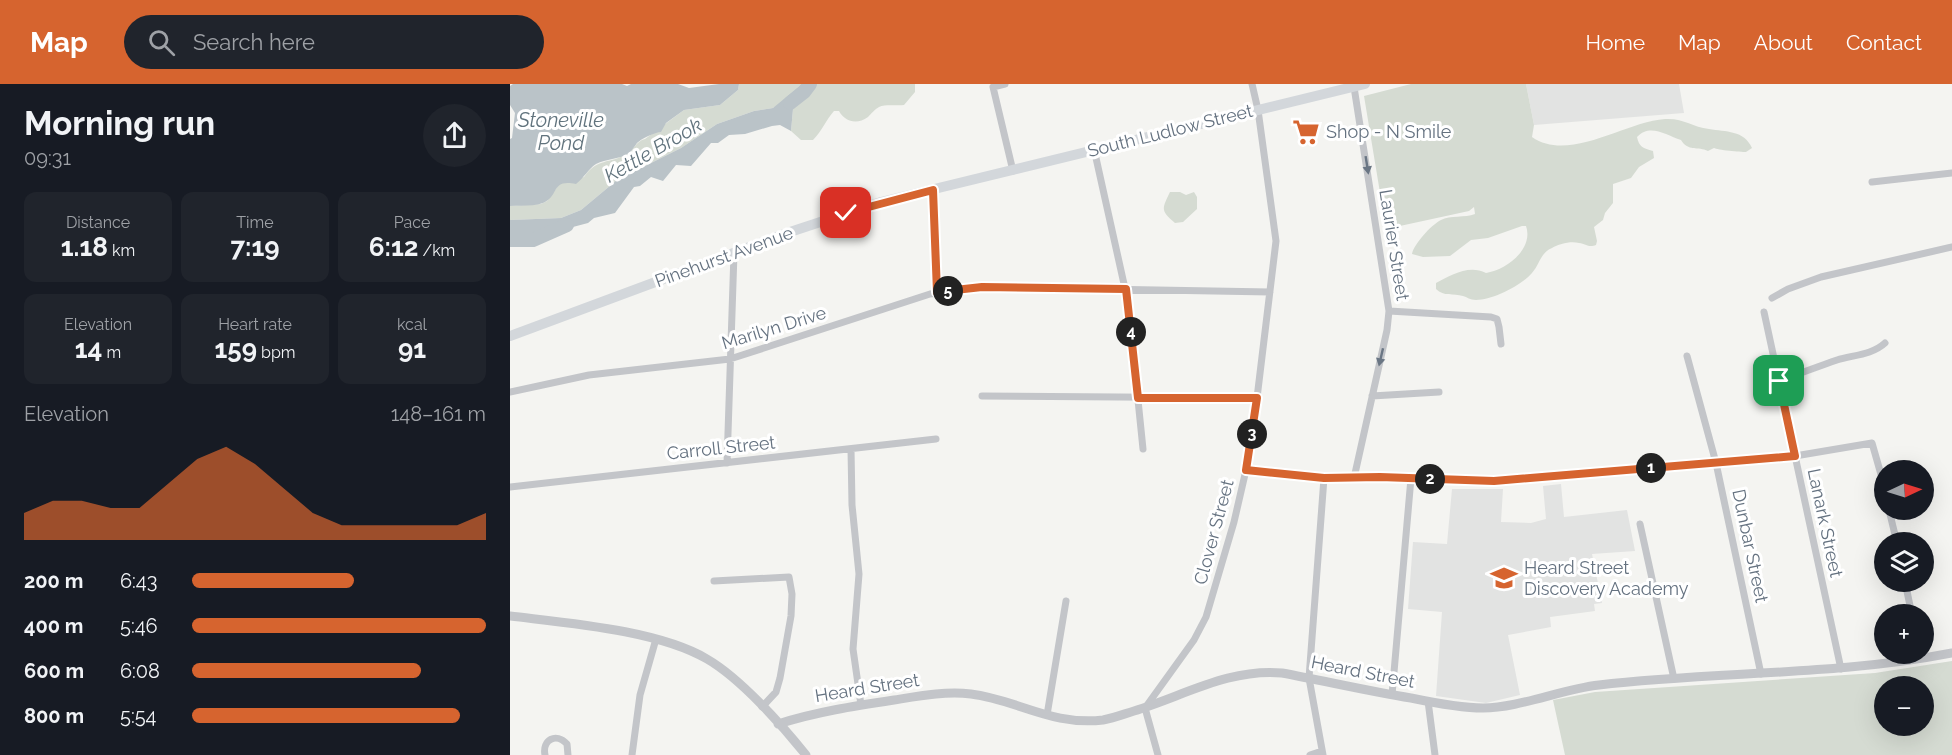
<!DOCTYPE html>
<meta charset="utf-8">
<style>
:root{--surface:#171b24;--page:#20242c;--text:#f1f3f6;--muted:#9ea1a6;--accent:#d6642f}
body{margin:0;font-family:Raleway,sans-serif;background:var(--page);color:var(--text);height:100vh;display:flex;flex-direction:column;font-size:22px;white-space:nowrap}
*{box-sizing:border-box;margin:0}
p{font-size:20px;color:var(--muted)}
.icon{flex:none;width:33px;height:33px;fill:none;stroke:currentColor;stroke-width:2;stroke-linecap:round;stroke-linejoin:round}
.map{position:relative;flex:1;overflow:hidden}
.details{display:flex;flex-direction:column;background:var(--surface);width:510px}
.details>*{flex:none}
.needle{width:39px;rotate:86deg}
.controls{position:absolute;left:1364px;top:376px;display:grid;gap:12px}
.controls a{display:grid;place-items:center;width:60px;height:60px;border-radius:50%;background:var(--surface);box-shadow:0 6px 24px #0002;font-size:30px}
.pin{position:absolute;display:grid;place-items:center;width:51px;height:51px;color:#fff;margin:-26px;border-radius:12px;box-shadow:0 3px 9px #0006}
.km{position:absolute;width:30px;height:30px;margin:-15px;border-radius:50%;background:#222;color:#fff;font-size:16px;line-height:30px;text-align:center}
.round{display:grid;place-items:center;flex:none;width:63px;height:63px;border-radius:32px;background:var(--page)}
.headline{display:flex;align-items:center;justify-content:space-between;height:102px;padding:0 24px}
h1{font-size:33px;font-weight:700;line-height:45px}
.stats{display:grid;grid-template-columns:repeat(3,1fr);gap:9px;height:102px;padding:6px 24px}
.stats div{display:grid;align-content:center;border-radius:12px;background:var(--page);text-align:center}
.stats b{font-size:26px;font-weight:700}
.stats small{font-size:16px;font-weight:400}
.stats p{font-size:16px}
.chart{height:168px;padding:12px 24px}
.chart p{display:flex;justify-content:space-between}
.chart svg{width:100%;height:108px;margin-top:6px;fill:var(--accent);opacity:.7}
ul{padding:0 24px;list-style:none;font-size:20px}
li{display:grid;grid-template-columns:96px 72px 1fr;align-items:center;height:45px}
li i{height:15px;border-radius:8px;background:var(--accent)}
header{display:flex;align-items:center;gap:36px;box-sizing:border-box;height:84px;padding:0 30px;background:var(--accent);color:#fff}
header strong{font-size:28px}
nav{display:flex;gap:33px;margin-inline-start:auto;font-size:21px}
.search{width:420px;height:54px;background:var(--page);display:flex;align-items:center;gap:15px;box-sizing:border-box;padding:0 21px;border-radius:33px;color:var(--muted);font-size:22px}
main{display:flex;flex:1;min-height:0}
.map>svg:first-child{display:block}
.built{fill:#e2e3e2}
.green{fill:#d5dbd2;fill-rule:evenodd}
.water{fill:#bac3c8}
.lines{fill:none;stroke-linecap:round;stroke-linejoin:round}
.river{stroke:#bac3c8;stroke-width:14}
.minor{stroke:#c3c5c9;stroke-width:7}
.tertiary{stroke:#c3c5c9;stroke-width:9}
.secondary{stroke:#d3d7db;stroke-width:10}
.oneway{fill:#6a7684}
.route-casing{stroke:#fff;stroke-width:12}
.route{stroke:#d6642f;stroke-width:8}
.labels{text-anchor:middle;stroke-width:6;stroke-linejoin:round;paint-order:stroke}
.street-label{font-size:18px;fill:#657280;stroke:#fff}
.poi-label{font-size:18px;fill:#657280;stroke:#fff;text-anchor:start}
.water-label{font-size:20px;font-style:italic;fill:#61737d;stroke:#fff}
</style>
<header>
<strong>Map</strong>
<div class="search"><svg class="icon" aria-label="search" viewBox="0 0 24 24"><circle cx="10" cy="10" r="6"/><path d="M15 15l6 6"/></svg>Search here</div>
<nav><a>Home</a><a>Map</a><a>About</a><a>Contact</a></nav>
</header>
<main>
<section class="details">
<div class="headline"><div><h1>Morning run</h1><p>09:31</p></div><a class="round"><svg class="icon" aria-label="share" viewBox="0 0 24 24"><path d="M12 15V3M7 8l5-5 5 5M5 13v7h14v-7"/></svg></a></div>
<div class="stats">
<div><p>Distance</p><b>1.18<small> km</small></b></div>
<div><p>Time</p><b>7:19</b></div>
<div><p>Pace</p><b>6:12<small> /km</small></b></div>
</div>
<div class="stats">
<div><p>Elevation</p><b>14<small> m</small></b></div>
<div><p>Heart rate</p><b>159<small> bpm</small></b></div>
<div><p>kcal</p><b>91</b></div>
</div>
<div class="chart"><p><span>Elevation</span>148–161 m</p>
<svg viewBox="0 0 160 44" preserveAspectRatio="none"><path d="M0 44V33L10 28L20 28L30 31L40 31L50 21L60 11L70 6L80 13L90 23L100 33L110 38L120 38L130 38L140 38L150 38L160 33V44z"/></svg>
</div>
<ul>
<li><b>200 m</b>6:43<i style="width:55%"></i></li>
<li><b>400 m</b>5:46<i style="width:100%"></i></li>
<li><b>600 m</b>6:08<i style="width:78%"></i></li>
<li><b>800 m</b>5:54<i style="width:91%"></i></li>
</ul>
</section>
<div class="map">
<svg width="1442" height="671" viewBox="0 0 1442 671">
<rect width="100%" height="100%" fill="#f4f4f1"/>
<path class="built" d="M1016,0H1169L1174,29L1024,41Z
M1051,400L1054,433L1117,426L1125,467L1082,470L1092,519L1084,520L1085,527L1040,533L1041,543L998,551L1010,611L976,619L926,612L932,528L898,525L903,458L937,460L942,405H993L991,438L1021,439L1036,435L1033,402Z"/>
<path class="green" d="M229,0H405V8L394,21C387,22 375,20 369,23C365,25 361,30 358,33C347,41 335,38 329,27H324C316,36 312,47 303,56H291L281,47L283,25L294,8L263,24L244,27L207,40L171,64L107,96L71,126L51,134L0,136V122L31,120L37,117L50,99L74,93C87,74 99,80 117,70C124,66 126,57 135,55L174,26L210,21L228,6Z
M901,0H1016L1024,41L1022,53C1059,79 1114,38 1155,35C1174,34 1182,43 1199,45C1216,48 1234,46 1242,64L1236,68C1231,68 1207,66 1204,64L1198,67C1188,62 1178,68 1171,56C1156,51 1140,39 1127,53C1129,63 1133,64 1143,67L1144,74L1129,83L1121,94L1103,100V119L1095,129L1093,136L1084,143L1087,157L1086,161C1079,164 1076,160 1069,159C1060,157 1049,160 1042,164C1030,169 1030,180 1022,189C1011,202 982,216 966,216C960,216 957,213 953,212C943,209 934,213 926,205V199C941,191 959,180 976,189C996,186 1024,165 1016,142H1012L978,154L961,156L940,172L913,173L902,170C904,160 921,141 931,136C940,131 955,134 965,130L964,123L959,127L876,145L854,12Z
M660,108H670L676,111L684,108L687,113V125L673,138L665,139C650,126 652,125 660,108Z
M1442,577V671H1055L1043,616L1085,608L1365,589ZM1374,603H1413V642H1374Z"/>
<path class="water" d="M3,0H112L117,2L121,0H168L179,4L209,0H229L228,6L210,21L174,26L156,39L151,48C145,48 131,55 127,59C124,63 121,68 118,70C109,75 96,75 86,80C78,85 74,94 66,100C40,95 50,112 33,119C23,123 11,121 0,122V55L2,54L5,29L0,21V2Z
M292,0L294,8L283,25L281,47L270,41L262,42L235,50L219,51L208,59H201L181,82L166,81L153,97L141,93L130,102L124,103L105,129L84,134L78,139L44,148L0,154V136L51,134L71,126L107,96L171,64L207,40L244,27L263,24Z"/>
<g class="lines">
<path class="river" d="M280,19L294,8L300,0
M0,156H23L57,141"/>
<path class="minor" d="M495,0L483,3L503,87
M584,65L618,218L633,365
M1362,98L1442,89
M423,106L427,208
M1262,214L1278,205L1311,193L1442,163
M879,227L981,233L987,235L989,243L991,260
M1254,228L1331,585
M1177,272L1206,379L1251,590
M1269,297C1288,290 1307,283 1327,276C1343,271 1362,271 1375,259
M0,308L79,291L220,275L420,210L472,203L760,208
M472,312L747,314
M862,312L929,308
M341,365L342,421L349,490L343,565L351,621
M217,379L224,169
M736,386L814,394L870,393L984,397L1285,372L1362,359L1374,401
M844,394L877,246L879,227L844,3
M0,403L426,355
M1379,426L1387,459
M1130,440L1164,595
M204,497L279,493L282,510L281,532L270,594L266,608L252,623
M1395,498L1402,531
M882,611L901,394
M918,617L925,671
M537,631L556,517
M35,671C32,656 46,648 57,660L58,671
M122,671L130,611L146,555
M648,671L635,624L684,556L696,533L724,438L736,386L747,314L766,157L748,26L742,0
M800,671L812,667
M813,671L799,594L814,394"/>
<path class="tertiary" d="M0,532C57,539 148,546 197,575C230,594 272,641 296,671
M268,640C306,628 344,622 384,616C409,612 435,607 461,610C508,616 542,642 593,636C604,634 614,630 624,627C673,612 720,584 772,589C815,597 858,607 901,614C925,619 950,624 973,624C1009,624 1052,605 1089,601C1207,587 1325,592 1442,569"/>
<path class="secondary" d="M0,252L280,148L371,118L855,0"/>
</g>
<defs><path id="oneway-solid" d="M-6-.8H1V-3.2L6.5 0L1 3.2V.8H-6Z" transform="scale(1.5)"/></defs>
<g class="oneway">
<use href="#oneway-solid" transform="translate(857 81) rotate(81)"/>
<use href="#oneway-solid" transform="translate(871 273) rotate(103)"/>
</g>
<g class="lines">
<defs>
<path id="route" d="M336,129L423,106L427,208L472,203L616,205L628,314H747L736,386L814,394L870,393L984,397L1285,372L1269,297"/>
</defs>
<use href="#route" class="route-casing"/>
<use href="#route" class="route"/>
</g>
<defs>
<symbol id="supermarket-bare" viewBox="-9 -9 18 18"><path d="M-6-5.5h2.5l.6 2H6L4.5 2H-2.5L-4.4-4H-6ZM-1.5 3.2a1.3 1.3 0 1 0 .1 0ZM3 3.2a1.3 1.3 0 1 0 .1 0Z" fill="#d6642f" stroke="#fff" stroke-width="2.5" paint-order="stroke"/></symbol>
<symbol id="school-bare" viewBox="-9 -9 18 18"><path d="M0-5L7-2L0 1L-7-2ZM-4 1L0 2.5L4 1V4Q0 6-4 4Z" fill="#d6642f" stroke="#fff" stroke-width="2.5" paint-order="stroke"/></symbol>
</defs>
<g fill-rule="evenodd">
<use href="#supermarket-bare" x="777" y="29" width="38" height="38"/>
<use href="#school-bare" x="975" y="475" width="38" height="38"/>
</g>
<g class="labels">
<g class="street-label">
<text transform="translate(660 47) rotate(-14)" y="6">South Ludlow Street</text>
<text transform="translate(884 161) rotate(81)" y="6">Laurier Street</text>
<text transform="translate(214 173) rotate(-20)" y="6">Pinehurst Avenue</text>
<text transform="translate(264 244) rotate(-17)" y="6">Marilyn Drive</text>
<text transform="translate(211 364) rotate(-6)" y="6">Carroll Street</text>
<text transform="translate(1315 439) rotate(78)" y="6">Lanark Street</text>
<text transform="translate(704 448) rotate(-75)" y="6">Clover Street</text>
<text transform="translate(1240 462) rotate(78)" y="6">Dunbar Street</text>
<text transform="translate(853 588) rotate(11)" y="6">Heard Street</text>
<text transform="translate(357 604) rotate(-9)" y="6">Heard Street</text>
</g>
<g class="poi-label">
<text x="816" y="54">Shop - N Smile</text>
<text x="1014" y="490">Heard Street<tspan x="1014" dy="21">Discovery Academy</tspan></text>
</g>
<g class="water-label">
<text x="51" y="43">Stoneville<tspan x="51" dy="23">Pond</tspan></text>
<text transform="translate(143 66) rotate(-30)" y="7">Kettle Brook</text>
</g>
</g>
</svg>
<div class="controls">
<a><svg class="needle" viewBox="-14 -14 28 28"><path d="M0-13l5 13h-10z" fill="#e53935"/><path d="M0 13l5-13h-10z" fill="#9ea1a6"/></svg></a>
<a><svg class="icon" aria-label="layers" viewBox="0 0 24 24"><path d="M12 4l9 5-9 5-9-5zM3 14l9 5 9-5"/></svg></a>
<a>+</a>
<a>−</a>
</div>
<div class="pin" style="left:1269px;top:297px;background:#1e9e55"><svg class="icon" aria-label="arrive" viewBox="0 0 24 24"><path d="M6 21V4h12l-3 4 3 4H6"/></svg></div>
<div class="pin" style="left:336px;top:129px;background:#d93025"><svg class="icon" aria-label="check" viewBox="0 0 24 24"><path d="M5 12l5 5 9-10"/></svg></div>
<b class="km" style="left:1141px;top:384px">1</b>
<b class="km" style="left:920px;top:395px">2</b>
<b class="km" style="left:742px;top:350px">3</b>
<b class="km" style="left:621px;top:248px">4</b>
<b class="km" style="left:438px;top:207px">5</b>
</div>
</main>
